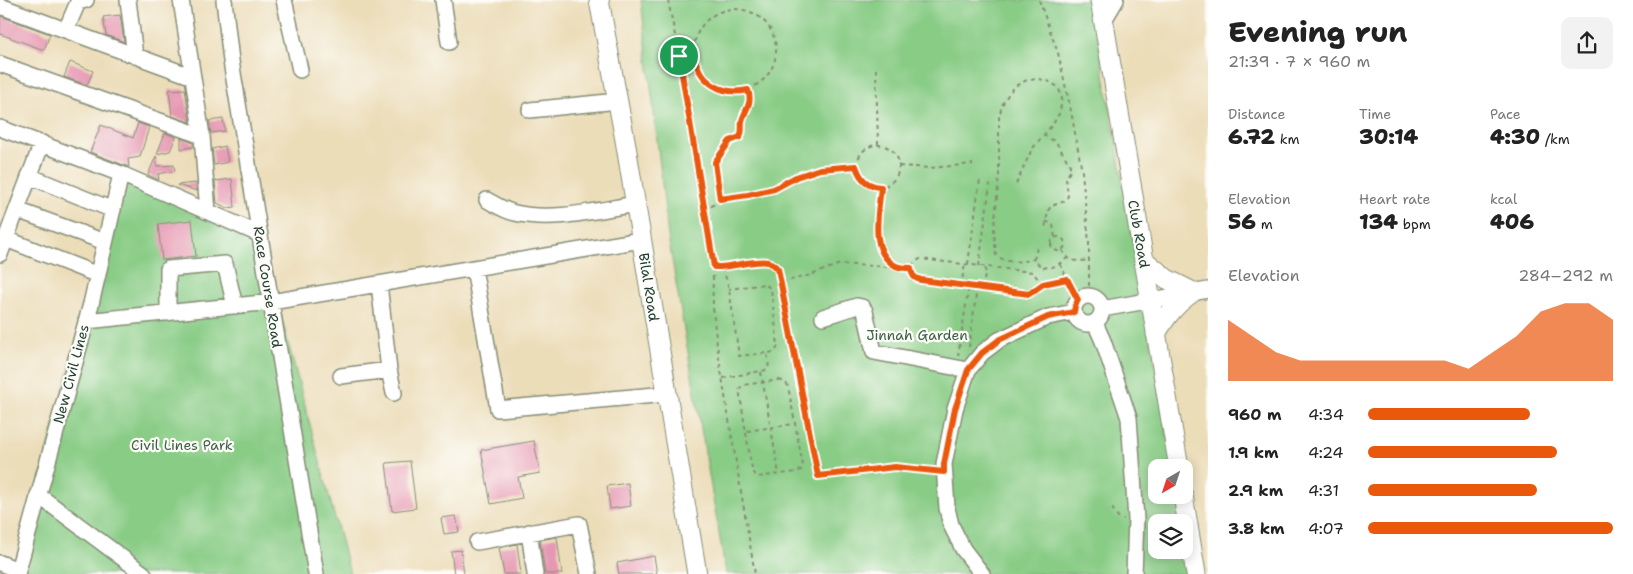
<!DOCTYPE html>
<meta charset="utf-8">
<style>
:root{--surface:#fff;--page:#f2f2f2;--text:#222;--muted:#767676;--accent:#ea580c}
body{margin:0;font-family:"Shantell Sans",sans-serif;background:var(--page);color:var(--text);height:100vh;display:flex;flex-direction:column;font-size:19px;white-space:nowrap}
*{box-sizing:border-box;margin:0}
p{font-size:16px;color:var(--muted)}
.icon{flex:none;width:28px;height:28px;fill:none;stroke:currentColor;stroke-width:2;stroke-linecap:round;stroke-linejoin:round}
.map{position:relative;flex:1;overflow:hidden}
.panel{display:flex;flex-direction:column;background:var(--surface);width:425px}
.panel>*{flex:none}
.needle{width:32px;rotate:219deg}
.controls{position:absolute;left:1148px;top:459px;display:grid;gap:10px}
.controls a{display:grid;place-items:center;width:45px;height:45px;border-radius:10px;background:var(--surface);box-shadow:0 2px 12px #0003;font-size:25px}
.pin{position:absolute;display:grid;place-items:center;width:42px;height:42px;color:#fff;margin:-21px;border:2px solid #fff;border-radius:50%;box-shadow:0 1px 5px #0007}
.round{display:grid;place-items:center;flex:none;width:52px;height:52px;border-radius:10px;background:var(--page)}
.headline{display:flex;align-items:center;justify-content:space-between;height:85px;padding:0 20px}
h1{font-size:28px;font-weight:800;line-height:38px}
.stats{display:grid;grid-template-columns:repeat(3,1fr);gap:8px;height:85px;padding:5px 20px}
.stats div{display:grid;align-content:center}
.stats b{font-size:21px;font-weight:800}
.stats small{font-size:14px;font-weight:400}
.stats p{font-size:14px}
.chart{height:140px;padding:10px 20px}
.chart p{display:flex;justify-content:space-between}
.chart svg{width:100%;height:90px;margin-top:5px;fill:var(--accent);opacity:.7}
ul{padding:0 20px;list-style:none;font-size:16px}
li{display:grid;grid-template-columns:80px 60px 1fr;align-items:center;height:38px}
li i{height:12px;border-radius:6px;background:var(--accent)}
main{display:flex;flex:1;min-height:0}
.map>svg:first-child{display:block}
.green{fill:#88cc85;stroke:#54845c}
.building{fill:#e697b2}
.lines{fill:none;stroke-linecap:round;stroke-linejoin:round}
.minor-casing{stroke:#868d76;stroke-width:18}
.major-casing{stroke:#868d76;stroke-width:21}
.path{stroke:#868d76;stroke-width:2;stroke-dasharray:4 4;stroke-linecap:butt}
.minor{stroke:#fff;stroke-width:15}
.major{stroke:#fff;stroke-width:19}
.route-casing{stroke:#fff;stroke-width:10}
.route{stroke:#ea580c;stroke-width:6}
.labels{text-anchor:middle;stroke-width:4.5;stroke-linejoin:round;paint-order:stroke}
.street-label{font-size:14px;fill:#1f3d34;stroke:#fdfcf7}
.park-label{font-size:14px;fill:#396148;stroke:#fdfcf7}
</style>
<main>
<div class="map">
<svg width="1208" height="574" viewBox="0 0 1208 574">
<rect width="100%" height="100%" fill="#fdfcf7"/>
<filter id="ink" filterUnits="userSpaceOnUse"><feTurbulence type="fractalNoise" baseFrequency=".02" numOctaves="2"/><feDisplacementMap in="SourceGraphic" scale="10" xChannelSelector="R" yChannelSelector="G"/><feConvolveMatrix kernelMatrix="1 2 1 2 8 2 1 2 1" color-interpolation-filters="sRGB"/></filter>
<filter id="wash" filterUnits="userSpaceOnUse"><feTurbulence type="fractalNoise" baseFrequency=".0096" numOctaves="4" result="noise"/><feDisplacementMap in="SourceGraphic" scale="20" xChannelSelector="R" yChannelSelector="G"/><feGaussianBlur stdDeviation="1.12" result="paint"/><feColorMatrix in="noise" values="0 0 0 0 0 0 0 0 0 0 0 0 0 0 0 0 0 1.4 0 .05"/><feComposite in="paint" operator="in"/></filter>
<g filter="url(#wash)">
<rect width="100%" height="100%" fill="#ecddb9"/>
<path class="green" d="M641,0H1091L1173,467L1156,468V495H1178L1183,522H1156V550H1184L1192,574H726L668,236Z
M121,174L259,234L350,574H15Z"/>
<g id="blocks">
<path class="building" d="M120,15L124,42L106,35L103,17Z
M0,16L50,34L44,50L0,34Z
M70,62L93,71L87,85L64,77Z
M185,89L190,122L172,116L169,90Z
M223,119L225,131L211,133L209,121Z
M138,123L149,127L140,157L128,159L129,167L90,152L101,125L133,138Z
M165,133L176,137L170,151L157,154Z
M181,138L193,143V147L181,149Z
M225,146L228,162L214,165L212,149Z
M156,156L157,166L174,165L175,171L158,174L159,180L148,175Z
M232,179L235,207L228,208L217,203L215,181Z
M196,183L197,191L177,185Z
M192,220L196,256L162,260L158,224Z
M534,441L540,473L518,477L522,498L491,504L481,450Z
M410,461L416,508L392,511L386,463Z
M628,483L631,506L610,509L607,486Z
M456,516L459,532L444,534L441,518Z
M557,537L562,574H545L540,540Z
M517,544L521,574H504L499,548Z
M461,550L464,574H454L451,551Z
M654,556L657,574H619L617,563Z"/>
</g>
</g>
<g filter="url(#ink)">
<use href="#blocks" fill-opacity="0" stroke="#868d76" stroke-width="1"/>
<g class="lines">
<defs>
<path id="minor" d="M128,0L135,56
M181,0L202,136L208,212
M224,0L231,61L316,574
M284,0L300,70
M443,0L449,42
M0,6L193,77
M1103,22L1116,0
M66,30L78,2L86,0
M0,64L202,136
M530,110L618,101
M0,128L121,174L259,234
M29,176L113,210
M487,200C496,205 505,211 515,213C554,222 597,210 636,204
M17,210L105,242
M6,239L98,275
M0,254L42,143
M474,268L498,409L667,394
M379,284L389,370L394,393
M1074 310a14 14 0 1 1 28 0a14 14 0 1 1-28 0Z
M1102,309L1208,290
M168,313V269L225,264L235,306
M823,317L857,306L862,307L865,311L874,352L968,370
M86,321L271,302L641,240
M1095,323L1103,341L1129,418L1136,519L1134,574
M341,376L389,370
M38,495L144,574
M529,532L535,574
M477,542L579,524L589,574
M0,563L18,570
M17,574L91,304L121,174
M982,574L963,549L951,525L947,508L944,464L955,409L968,370L982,353L999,340L1048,317L1074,312"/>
<path id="major" d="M599,0L625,140L697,574
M1100,0L1179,468
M1144,260L1167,279L1193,292
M1156,334C1166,316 1176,304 1193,292
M1183,495L1196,574"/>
</defs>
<use href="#minor" class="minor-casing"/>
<use href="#major" class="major-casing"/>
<path class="path" d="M668,0L679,55L714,267C709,310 719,355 725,396C735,456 745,515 755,574
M1039,0L1058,53L1071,111L1082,172L1089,242V297
M694 50a41 41 0 1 1 82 0a41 41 0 1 1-82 0Z
M679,55H693
M876,69L878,144
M1043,135L1056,142L1070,165V171L1066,179L1068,196L1065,201L1051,206L1048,211L1045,229
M857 166a21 21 0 1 1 42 0a21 21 0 1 1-42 0Z
M899,166L930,168L973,164
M1016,184L1032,149L1053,124L1060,112L1062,97L1058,87L1048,81L1039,79L1027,80L1015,86L1009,93L1002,105L999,118V175L994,230L996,255C1005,264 1023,262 1034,259
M881,187C879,211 868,252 896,266C900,268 906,268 911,268
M720,199L715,162L730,141L740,137C743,132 741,127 742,121C745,110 753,102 748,90
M705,212L720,199L748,195L774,189L796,177L820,169L857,166
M1046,221L1053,225L1055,238
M1051 244a7 7 0 1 1 14 0a7 7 0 1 1-14 0Z
M1037,248L1034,259L1041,267C1052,269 1059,265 1067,258
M1062,250C1071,264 1073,260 1089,261
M968,264L980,179
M1060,264L1078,300
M979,266L990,184
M714,267C730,268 755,259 768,262C772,263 775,266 778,269L818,476L895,467L932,471
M723,268L729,289L739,356L775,352L778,346L771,289L765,284L729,289
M782,282L811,275L840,264L890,267L894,265
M1043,284L1032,272L920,259L914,263L911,268L913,276L921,280L1029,294L1043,284L1067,279
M961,286L965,264
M983,288L986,267
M969,347L977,288
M958,356L969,286
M761,372L779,474
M723,378L767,370C770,366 768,359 767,354
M779,380L785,382L788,386L803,466L801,470L796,472L758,477L753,473L750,458L739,389L743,385Z
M747,431L794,424
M1112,508L1118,517L1124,519"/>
<use href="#minor" class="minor"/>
<use href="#major" class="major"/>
</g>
</g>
<g class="lines" filter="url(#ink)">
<defs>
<path id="route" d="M694,55C699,82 721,96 748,90C753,104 745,109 742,121C741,127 743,132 740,137L730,141L715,162L720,199L748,195L774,189L796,177L820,169L856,166C860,179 867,186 881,187C879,211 868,252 896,266C900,268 906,268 911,268C912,276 914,278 921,280L1029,294L1043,284L1067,279L1078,300L1075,306L1074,312L1048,317L999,340L982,353L968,370L955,409L944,464V472L895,467L818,476L778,269C775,266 772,263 768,262C755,259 730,268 714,267L679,56Z"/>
</defs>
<use href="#route" class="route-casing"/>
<use href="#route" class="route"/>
</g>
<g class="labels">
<g class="street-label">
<text transform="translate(1139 234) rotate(80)" y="5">Club Road</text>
<text transform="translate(268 287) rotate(81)" y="5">Race Course Road</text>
<text transform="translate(649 287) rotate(81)" y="5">Bilal Road</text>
<text transform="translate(71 374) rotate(-75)" y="5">New Civil Lines</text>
</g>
<g class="park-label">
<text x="917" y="340">Jinnah Garden</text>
<text x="182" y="450">Civil Lines Park</text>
</g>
</g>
</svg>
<div class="controls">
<a><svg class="needle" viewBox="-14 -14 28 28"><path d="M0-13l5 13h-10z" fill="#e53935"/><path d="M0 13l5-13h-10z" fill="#767676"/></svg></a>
<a><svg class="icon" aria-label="layers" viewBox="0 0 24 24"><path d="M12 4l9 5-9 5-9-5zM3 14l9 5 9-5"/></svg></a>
</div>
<div class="pin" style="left:679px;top:56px;background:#1e9e55"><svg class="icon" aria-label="arrive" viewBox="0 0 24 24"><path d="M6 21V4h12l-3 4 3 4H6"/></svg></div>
</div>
<section class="panel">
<div class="headline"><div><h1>Evening run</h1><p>21:39 · 7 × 960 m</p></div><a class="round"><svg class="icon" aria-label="share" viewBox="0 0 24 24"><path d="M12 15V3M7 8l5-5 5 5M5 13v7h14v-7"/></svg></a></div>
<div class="stats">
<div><p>Distance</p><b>6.72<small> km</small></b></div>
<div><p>Time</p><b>30:14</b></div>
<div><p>Pace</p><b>4:30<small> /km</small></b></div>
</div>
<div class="stats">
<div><p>Elevation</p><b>56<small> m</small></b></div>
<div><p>Heart rate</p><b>134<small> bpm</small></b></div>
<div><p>kcal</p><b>406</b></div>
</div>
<div class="chart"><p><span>Elevation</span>284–292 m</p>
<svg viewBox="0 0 160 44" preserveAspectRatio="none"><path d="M0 44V14L10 22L20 30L30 34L40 34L50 34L60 34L70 34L80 34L90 34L100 38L110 30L120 22L130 10L140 6L150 6L160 14V44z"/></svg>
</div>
<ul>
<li><b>960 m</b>4:34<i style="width:66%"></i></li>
<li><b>1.9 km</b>4:24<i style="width:77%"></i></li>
<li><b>2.9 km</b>4:31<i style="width:69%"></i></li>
<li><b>3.8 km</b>4:07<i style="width:100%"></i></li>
</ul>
</section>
</main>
